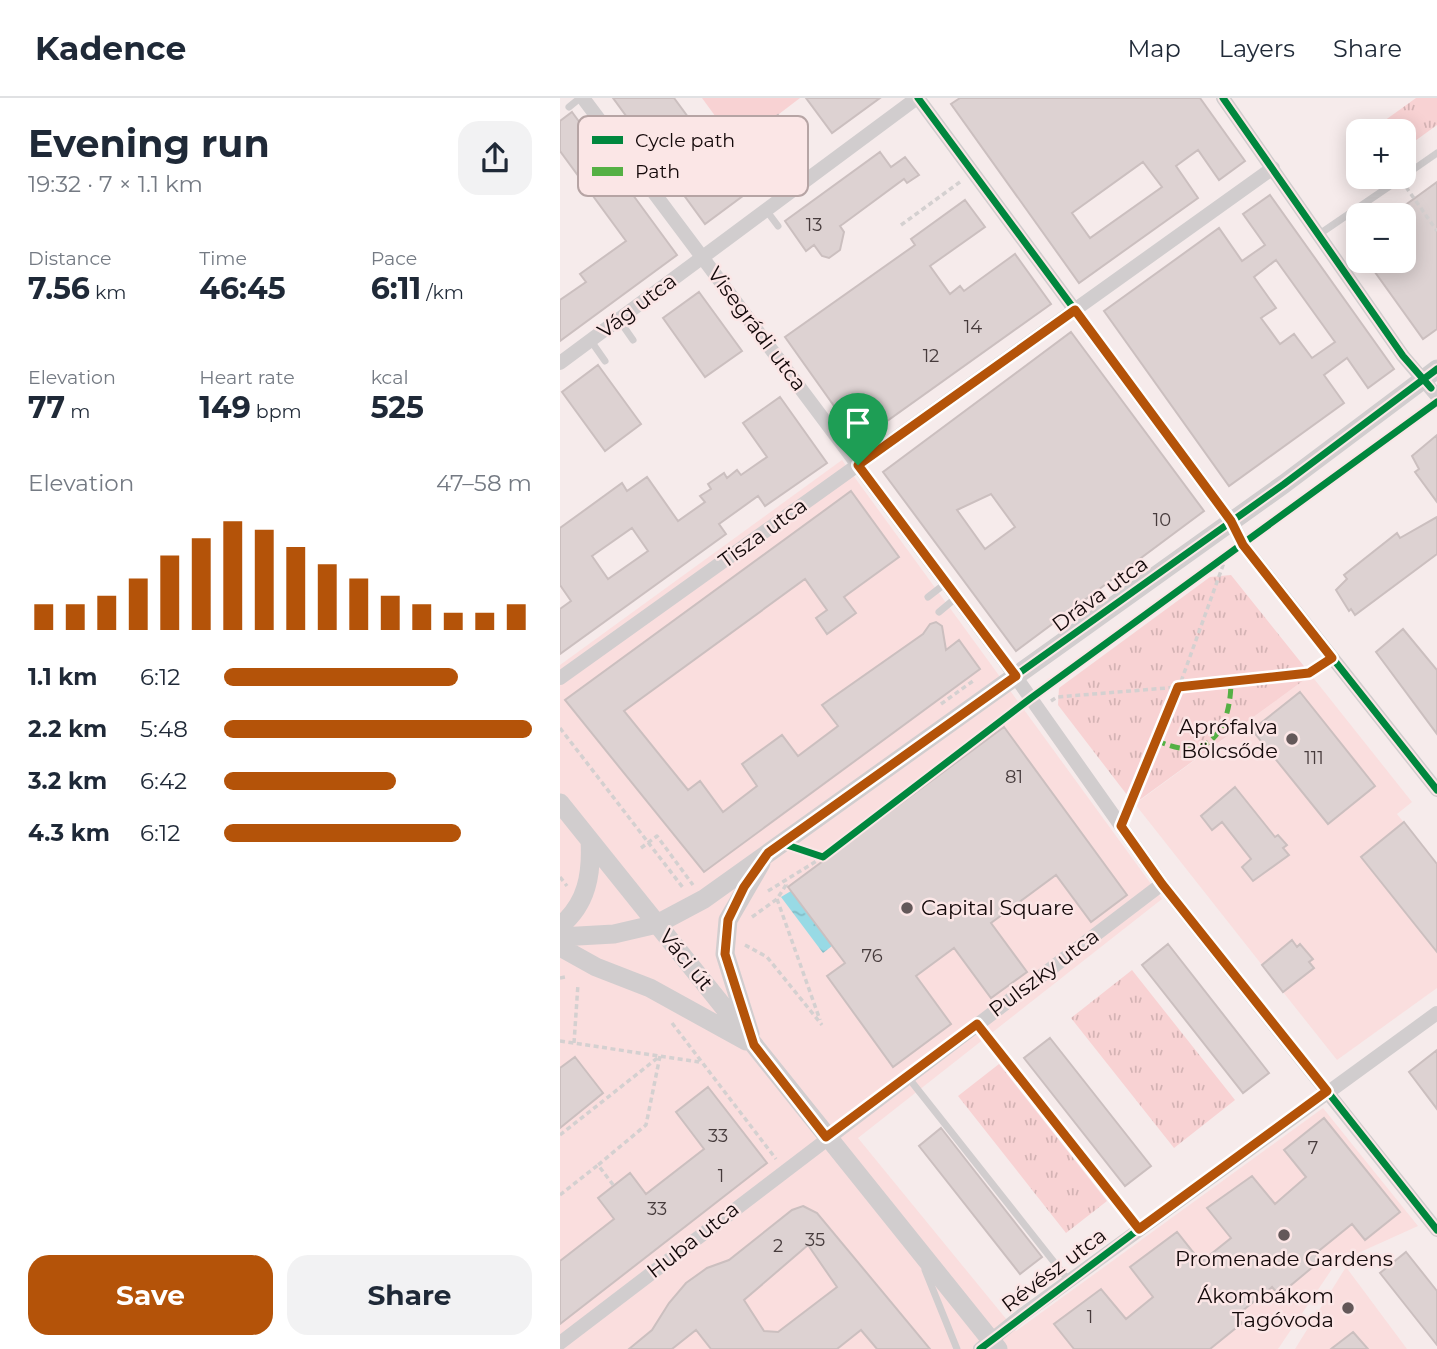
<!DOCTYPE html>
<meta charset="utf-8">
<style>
:root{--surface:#fff;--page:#f2f2f3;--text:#1f2937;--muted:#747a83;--line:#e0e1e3;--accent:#b45309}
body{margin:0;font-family:Montserrat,sans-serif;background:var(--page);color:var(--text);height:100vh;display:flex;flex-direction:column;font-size:26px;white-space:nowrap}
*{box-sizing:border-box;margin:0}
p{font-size:23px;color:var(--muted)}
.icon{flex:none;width:38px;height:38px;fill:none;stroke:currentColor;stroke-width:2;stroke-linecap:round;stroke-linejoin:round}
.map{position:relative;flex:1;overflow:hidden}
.panel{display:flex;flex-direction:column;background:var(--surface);width:560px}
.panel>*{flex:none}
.tools{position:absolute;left:786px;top:21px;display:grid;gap:14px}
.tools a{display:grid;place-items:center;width:70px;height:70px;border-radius:14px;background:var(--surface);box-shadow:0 4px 18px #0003;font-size:35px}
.pin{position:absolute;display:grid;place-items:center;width:60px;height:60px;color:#fff;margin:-72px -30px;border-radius:50% 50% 50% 0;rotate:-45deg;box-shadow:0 0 7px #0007}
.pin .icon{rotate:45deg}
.round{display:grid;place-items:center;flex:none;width:74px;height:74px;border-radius:21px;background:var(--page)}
.summary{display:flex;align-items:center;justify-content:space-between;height:119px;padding:0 28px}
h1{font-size:38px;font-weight:700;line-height:52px}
.stats{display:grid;grid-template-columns:repeat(3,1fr);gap:10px;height:119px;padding:7px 28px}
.stats div{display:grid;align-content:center}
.stats b{font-size:30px;font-weight:700}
.stats small{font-size:19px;font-weight:400}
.stats p{font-size:19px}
.chart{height:196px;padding:14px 28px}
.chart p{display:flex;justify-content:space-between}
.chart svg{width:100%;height:126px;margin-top:7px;stroke:var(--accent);stroke-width:6}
.cta{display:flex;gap:14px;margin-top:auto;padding:14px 28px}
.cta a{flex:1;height:80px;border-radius:21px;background:var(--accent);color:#fff;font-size:28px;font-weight:700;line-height:80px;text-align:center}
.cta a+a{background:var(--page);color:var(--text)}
ul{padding:0 28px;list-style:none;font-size:23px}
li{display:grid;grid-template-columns:112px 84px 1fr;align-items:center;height:52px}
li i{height:18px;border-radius:9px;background:var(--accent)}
header{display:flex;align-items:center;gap:42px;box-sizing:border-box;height:98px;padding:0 35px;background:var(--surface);border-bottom:2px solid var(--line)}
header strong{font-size:33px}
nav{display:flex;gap:38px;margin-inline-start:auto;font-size:24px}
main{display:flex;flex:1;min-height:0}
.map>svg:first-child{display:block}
.built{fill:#fadede}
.park{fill:url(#park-tufts)}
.garden{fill:#f8d2d3}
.water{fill:url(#water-ripples)}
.building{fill:#ddd2d2;stroke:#cbbfbf;stroke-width:2;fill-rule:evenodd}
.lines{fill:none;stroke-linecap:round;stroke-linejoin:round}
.path{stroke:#d4d0d0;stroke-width:3.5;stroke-dasharray:5 3.5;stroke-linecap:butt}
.lane{stroke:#d1cdce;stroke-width:7}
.street{stroke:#d1cdce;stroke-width:14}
.secondary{stroke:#d1cdce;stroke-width:19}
.quiet{stroke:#55b044;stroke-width:5;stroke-dasharray:10 5;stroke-linecap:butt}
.cycleway-casing{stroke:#fbe6e6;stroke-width:11}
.cycleway{stroke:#00873e;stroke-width:7}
.route-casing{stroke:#fff;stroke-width:14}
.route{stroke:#b45309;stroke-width:9}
.poi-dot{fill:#635859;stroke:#fbe6e6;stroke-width:2.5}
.labels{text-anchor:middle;stroke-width:5;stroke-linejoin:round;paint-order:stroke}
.number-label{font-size:18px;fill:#463b3c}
.street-label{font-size:21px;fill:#14090a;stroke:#fbe6e6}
.poi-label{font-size:21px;fill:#14090a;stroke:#fbe6e6;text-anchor:end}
.key{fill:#fbe6e6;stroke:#b6a4a4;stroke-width:2}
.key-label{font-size:19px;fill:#14090a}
</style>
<header>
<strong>Kadence</strong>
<nav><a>Map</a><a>Layers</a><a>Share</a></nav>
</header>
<main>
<section class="panel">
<div class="summary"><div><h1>Evening run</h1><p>19:32 · 7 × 1.1 km</p></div><a class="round"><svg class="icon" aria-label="share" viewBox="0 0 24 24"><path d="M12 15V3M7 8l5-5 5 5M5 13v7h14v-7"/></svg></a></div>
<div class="stats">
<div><p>Distance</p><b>7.56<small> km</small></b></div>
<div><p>Time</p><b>46:45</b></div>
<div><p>Pace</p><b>6:11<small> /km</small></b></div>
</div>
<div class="stats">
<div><p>Elevation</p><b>77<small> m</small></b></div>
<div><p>Heart rate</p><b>149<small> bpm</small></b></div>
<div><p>kcal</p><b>525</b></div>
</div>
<div class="chart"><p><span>Elevation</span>47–58 m</p>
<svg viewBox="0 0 160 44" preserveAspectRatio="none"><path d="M5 44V35M15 44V35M25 44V32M35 44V26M45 44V18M55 44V12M65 44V6M75 44V9M85 44V15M95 44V21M105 44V26M115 44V32M125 44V35M135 44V38M145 44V38M155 44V35"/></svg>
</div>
<ul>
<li><b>1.1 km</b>6:12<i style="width:76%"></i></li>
<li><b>2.2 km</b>5:48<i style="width:100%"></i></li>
<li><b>3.2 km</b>6:42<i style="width:56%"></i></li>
<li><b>4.3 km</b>6:12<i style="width:77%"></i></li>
</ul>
<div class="cta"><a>Save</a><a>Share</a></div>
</section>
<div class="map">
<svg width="877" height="1251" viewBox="0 0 877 1251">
<defs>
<pattern id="park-tufts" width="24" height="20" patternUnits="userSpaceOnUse" patternTransform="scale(1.75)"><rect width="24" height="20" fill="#f8d2d3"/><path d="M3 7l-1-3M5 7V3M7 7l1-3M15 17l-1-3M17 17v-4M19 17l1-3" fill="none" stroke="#d4b3b4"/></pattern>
<pattern id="water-ripples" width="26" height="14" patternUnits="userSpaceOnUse" patternTransform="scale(1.75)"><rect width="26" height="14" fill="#98dae5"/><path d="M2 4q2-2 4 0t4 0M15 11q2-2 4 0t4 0" fill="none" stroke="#82bac3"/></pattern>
</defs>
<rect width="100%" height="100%" fill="#f6ebeb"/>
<path class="built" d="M282,362L602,801L298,1040L456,1233L763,1010L858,1128L776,1165L718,1251H0V567Z
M751,577L852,704L837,716L877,766V890L777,962L723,894L753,870L749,864L752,861L741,846L737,849L732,843L702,867L575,706Z
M786,1169L847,1251H735Z"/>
<path class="park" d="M856,0H877V27L844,51V33H821L817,28Z
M671,477L751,577L574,706L498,607L499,590L650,479Z
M572,872L675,1002L614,1050L511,920Z
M439,966L547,1103L506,1135L398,998Z"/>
<path class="garden" d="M142,0H240L177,48Z"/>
<path class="water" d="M231,793L272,848L263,855L221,799Z"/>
<path class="building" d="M53,0H114L159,61L177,48L203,83L145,126Z
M246,0H320L272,35Z
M400,0H640L685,63L659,82L638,52L616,68L638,100L519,185L391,6ZM583,64L602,89L530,140L512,115Z
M12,14L117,157L0,243V202L26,184L20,176L66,143L0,53V23Z
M218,17L228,30L210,44L199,31Z
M320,54L331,69L345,59L359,77L347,85L344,81L283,126L280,128L284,134L280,152L269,160L262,158L254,147L246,153L225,123Z
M877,84V231L863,241L807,163H844V108Z
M710,97L834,271L808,290L787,260L764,277L784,305L669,388L544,213L659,130L682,163L705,147L683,116ZM716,162L775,244L752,260L734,236L720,246L701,220L716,210L694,179Z
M405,102L425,129L370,168L390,196L400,188L404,193L455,156L491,206L299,343L225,239L355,147L351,141Z
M139,194L182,253L145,279L103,220Z
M511,234L644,413L456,553L323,374ZM431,396L455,429L425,451L397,412Z
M38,267L81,326L45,353L2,294Z
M220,299L267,365L205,408L198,398L159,426L166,436L0,556V511L11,503L0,487V430L62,385L67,393L87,379L118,423L145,404L140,398L151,391L148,386L164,375L167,380L177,372L181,377L207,359L183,325ZM72,430L88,453L48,481L32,458Z
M877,337V404L855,374L859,371L852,358Z
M291,393L339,459L284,499L296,515L267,536L256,520L267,512L245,481L64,613L128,692L140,683L163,714L197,688L182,666L222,637L238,658L278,628L262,607L363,536L370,526L376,524L382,528L386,552L399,542L420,571L144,774L5,602Z
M877,419V456L795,517L791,511L789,513L776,492L787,481L784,477L837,435L840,440Z
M843,531L877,572V636L816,554Z
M740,594L815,688L768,726L692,632Z
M444,629L567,797L531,824L496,777L431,825L467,874L431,900L394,850L356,878L391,926L333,969L267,878L285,865L228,789Z
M675,689L715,739L718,737L727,747L723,750L729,757L693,783L682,769L691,761L662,724L652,732L641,718Z
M844,724L877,766V854L801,759Z
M732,842L737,849L740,846L753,861L749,864L754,870L723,894L702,867Z
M608,846L709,975L683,995L582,867Z
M490,940L591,1068L565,1088L464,960Z
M877,952V1011L849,974Z
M15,959L43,995L0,1030V970Z
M148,989L207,1065L0,1226V1163L54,1121L38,1100L70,1075L86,1096L144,1051L116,1014Z
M764,1020L840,1114L805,1142L792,1126L755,1156L760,1163L719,1197L712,1189L676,1218L682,1225L650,1251H514L494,1226L541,1191L566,1221L593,1199L570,1169L617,1134L641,1164L671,1140L647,1110L692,1078L715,1106L746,1079L724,1052Z
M381,1030L482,1159L460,1176L359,1048Z
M243,1108L257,1115L370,1251H317L301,1232L277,1251H151L136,1232L112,1251H69L92,1232L109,1205L126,1185L147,1170L169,1162L232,1112ZM248,1147L277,1189L218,1234L204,1233L184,1202Z
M846,1154L877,1193V1247L820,1175Z
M793,1234L808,1251H771Z"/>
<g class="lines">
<path class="path" d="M846,89L877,133
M341,127L400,84
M491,603L497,599L619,589L666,459
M381,606L413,583
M0,630L124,791
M568,712L619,589L749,575L758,568
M81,750L97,738L133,787
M0,779L7,788
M208,793L263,759
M217,801L260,922
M192,819L217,801L226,787L223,782
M185,847L207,859L262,927
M0,880L5,879
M112,925L216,1061
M0,943L139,964
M14,945L18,886
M0,1037L100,958L86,1027L38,1067L54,1088
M0,1097L38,1067"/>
<path class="lane" d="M9,9L20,0
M844,78L877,55
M206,112L218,128
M758,137L843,79
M59,222L73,242
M31,243L45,263
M368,499L386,485
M379,514L397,499
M417,926L579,1131
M347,978L509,1183
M365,1172L397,1251"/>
<path class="street" d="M23,0L443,561L602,786L877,1132
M358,0L671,423L683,447L877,692
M663,0L843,258L877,298
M0,265L357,0
M0,580L713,70
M0,1245L602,786
M420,1251L461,1218L877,915"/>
<path class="secondary" d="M0,705L438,1251
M0,828C27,806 32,776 30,742
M0,839L54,836L97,826L144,801L724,386L877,271
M0,849L36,869L90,890L186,943
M190,936L165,856L168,822L201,765"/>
<path class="quiet" d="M596,642C649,668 671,631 671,582"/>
<defs>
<path id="cycleway" d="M358,0L671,423L683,447L877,692
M663,0L843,258L871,290
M221,745L724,386L877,271
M221,745L263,759L471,600L877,304
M767,993L877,1132
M420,1251L579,1131"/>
</defs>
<use href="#cycleway" class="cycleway-casing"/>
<use href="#cycleway" class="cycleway"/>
</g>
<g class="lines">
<defs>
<path id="route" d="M515,212L671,423L683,447L772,560L749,575L618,589L561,728L602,786L767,993L579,1131L417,926L266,1039L194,947L165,856L168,822L184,789L208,755L456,578L298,367Z"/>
</defs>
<use href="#route" class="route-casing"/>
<use href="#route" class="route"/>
</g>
<g class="poi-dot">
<circle cx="732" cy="641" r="7"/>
<circle cx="347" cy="810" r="7"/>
<circle cx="724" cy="1137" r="7"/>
<circle cx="788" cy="1210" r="7"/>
</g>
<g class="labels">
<g class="number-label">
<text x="254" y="133">13</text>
<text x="413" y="235">14</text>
<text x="371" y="264">12</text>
<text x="602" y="428">10</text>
<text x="754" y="666">111</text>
<text x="454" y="685">81</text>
<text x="312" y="864">76</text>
<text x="158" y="1044">33</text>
<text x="753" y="1056">7</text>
<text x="161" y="1084">1</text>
<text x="97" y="1117">33</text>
<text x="255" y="1148">35</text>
<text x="218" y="1154">2</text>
<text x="530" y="1225">1</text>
</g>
<g class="street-label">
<text transform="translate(77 208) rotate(-37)" y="7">Vág utca</text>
<text transform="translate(197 231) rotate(53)" y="7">Visegrádi utca</text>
<text transform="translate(203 435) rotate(-36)" y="7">Tisza utca</text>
<text transform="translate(540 496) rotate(-36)" y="7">Dráva utca</text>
<text transform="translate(126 862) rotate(51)" y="7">Váci út</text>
<text transform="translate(484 875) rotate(-37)" y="7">Pulszky utca</text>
<text transform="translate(133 1142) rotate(-38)" y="7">Huba utca</text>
<text transform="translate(494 1172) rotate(-37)" y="7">Révész utca</text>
</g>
<g class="poi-label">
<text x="718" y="636">Aprófalva<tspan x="718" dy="24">Bölcsőde</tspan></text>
<text x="361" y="817" text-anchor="start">Capital Square</text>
<text x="724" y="1168" text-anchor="middle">Promenade Gardens</text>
<text x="774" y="1205">Ákombákom<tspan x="774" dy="24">Tagóvoda</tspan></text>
</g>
</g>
<rect x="18" y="18" width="230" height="80" rx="10" class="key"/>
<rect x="32" y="38" width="31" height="8" fill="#00873e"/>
<rect x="32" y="69" width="31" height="9" fill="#55b044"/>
<g class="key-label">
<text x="75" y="49">Cycle path</text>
<text x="75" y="80">Path</text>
</g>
</svg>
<div class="tools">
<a>+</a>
<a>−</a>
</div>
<div class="pin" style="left:298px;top:367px;background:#1e9e55"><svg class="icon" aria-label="arrive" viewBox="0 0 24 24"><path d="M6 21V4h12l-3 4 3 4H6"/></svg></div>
</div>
</main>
